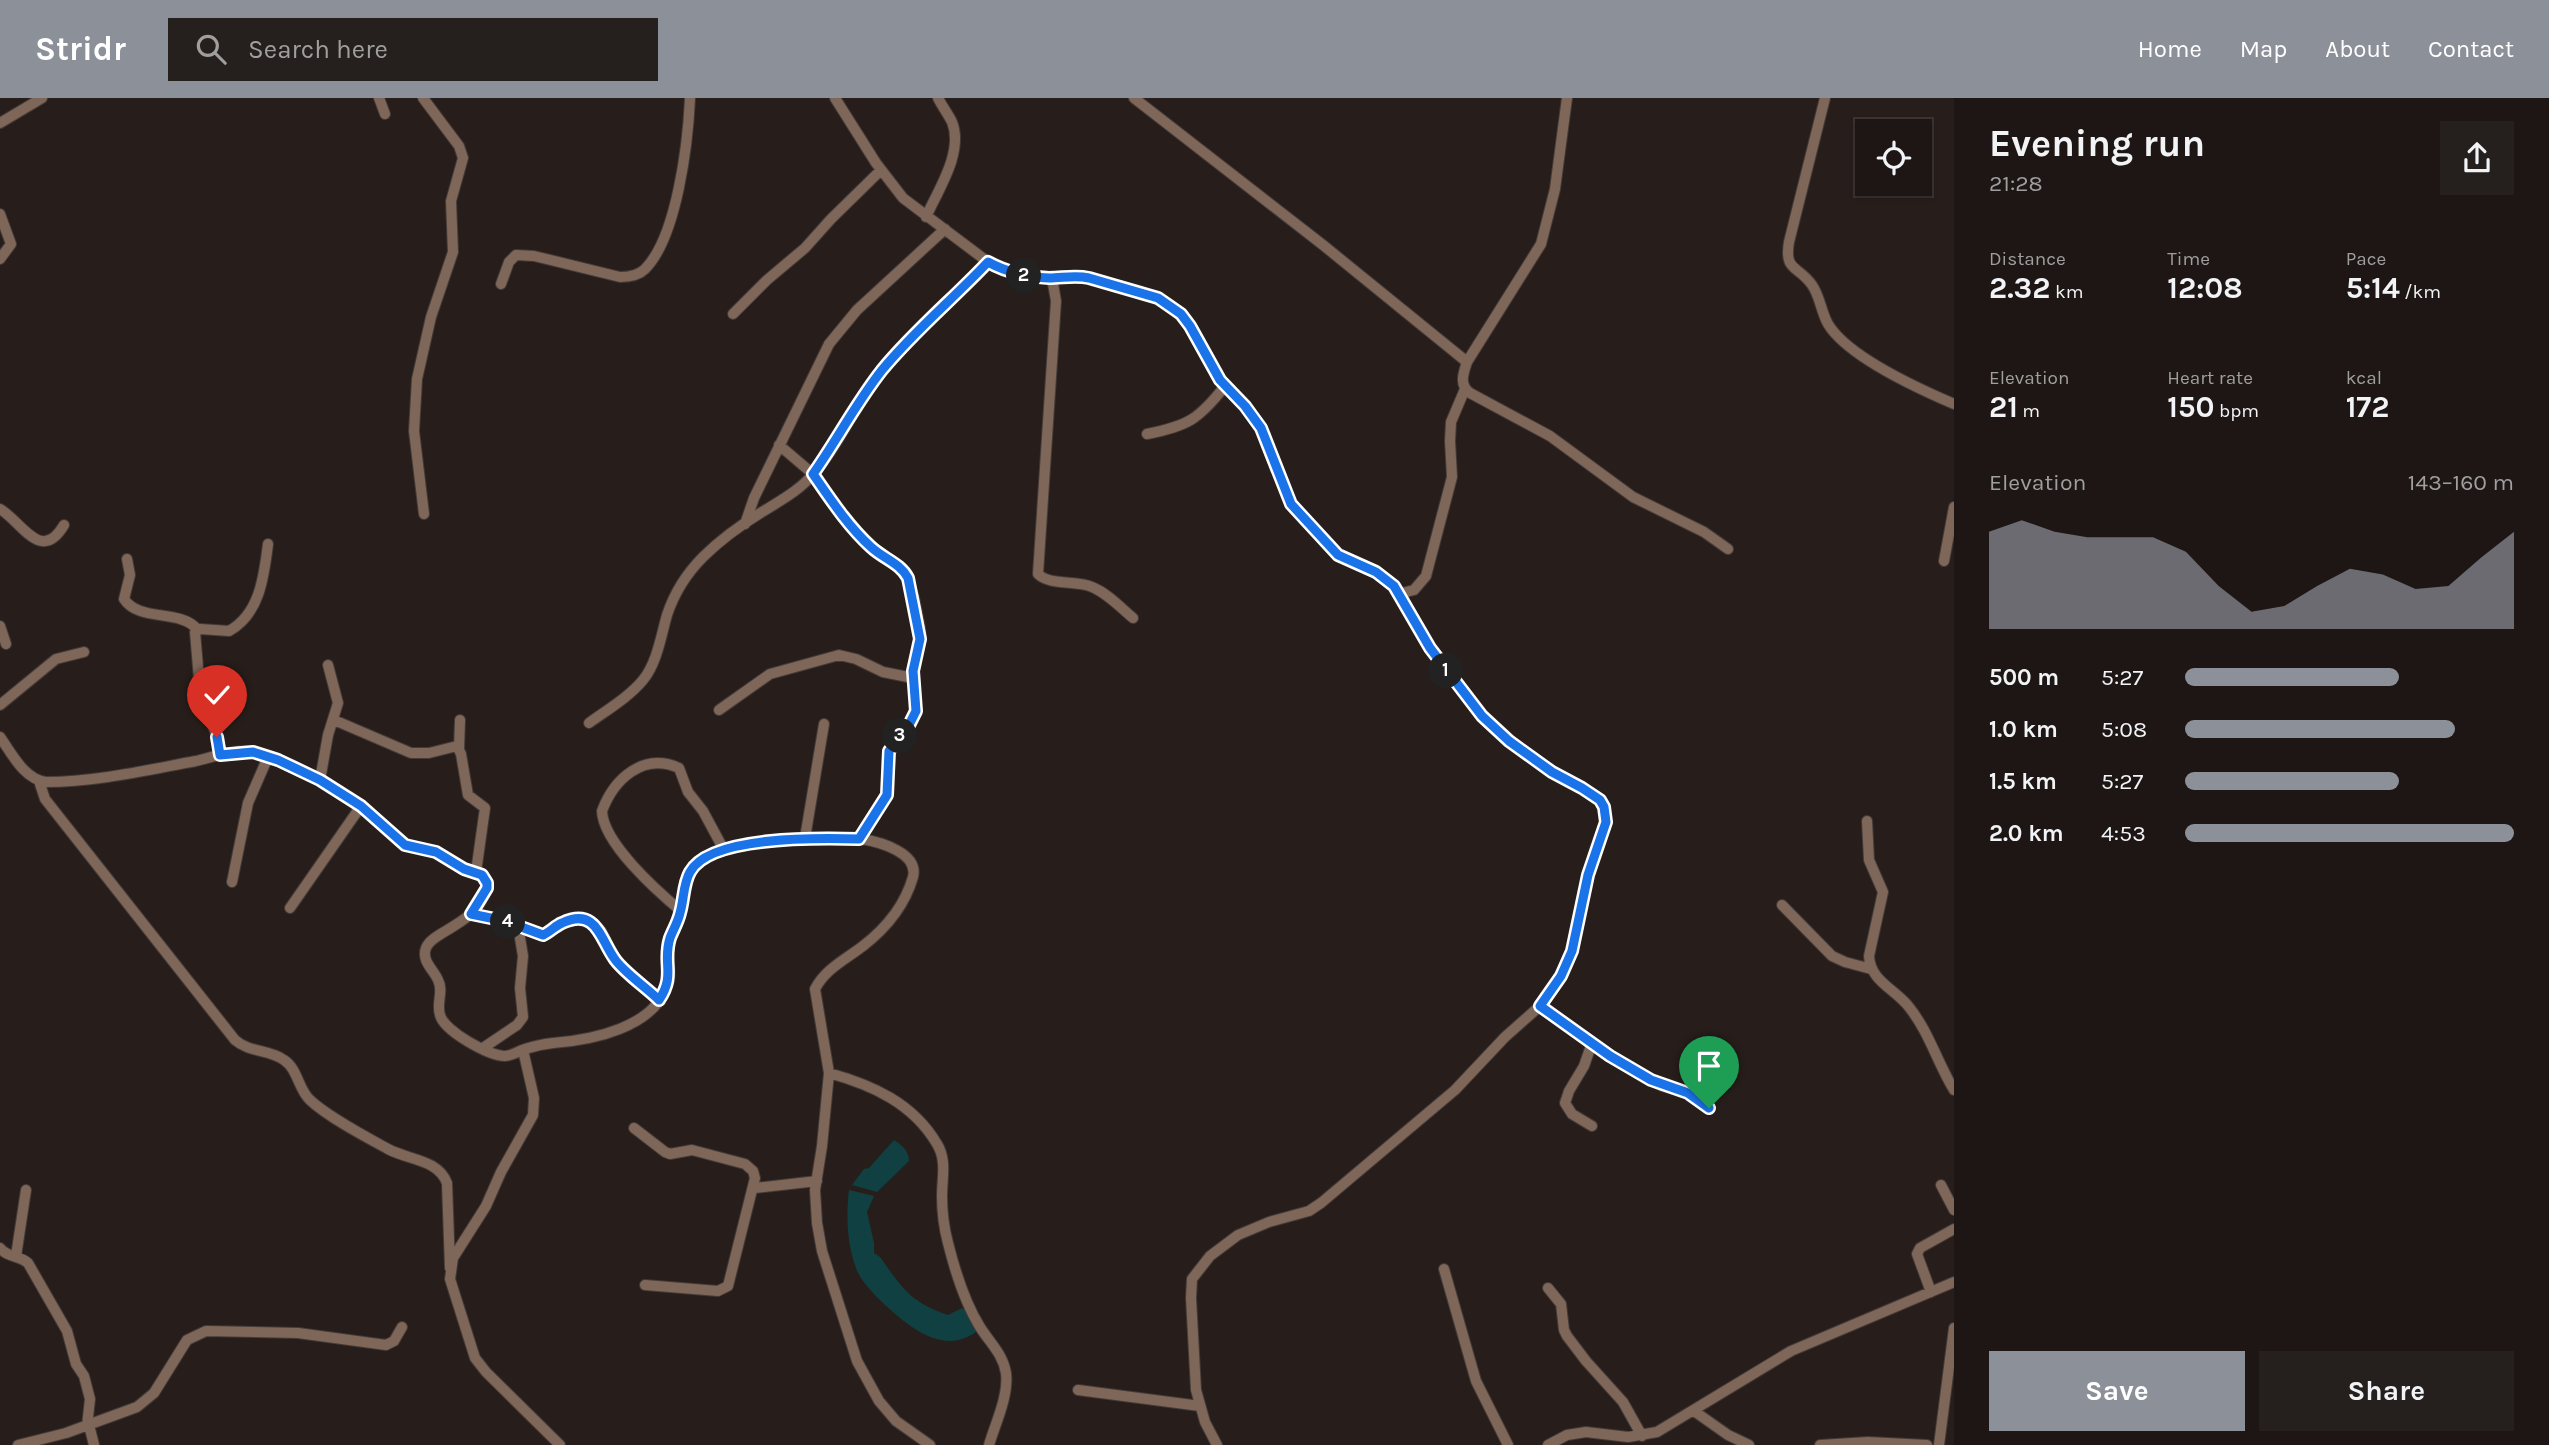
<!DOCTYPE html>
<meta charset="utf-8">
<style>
:root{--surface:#1d1614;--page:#251f1d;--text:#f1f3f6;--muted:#a09fa0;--line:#3b3534;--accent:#8c9099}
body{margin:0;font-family:Karla,sans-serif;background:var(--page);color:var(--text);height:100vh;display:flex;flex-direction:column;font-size:26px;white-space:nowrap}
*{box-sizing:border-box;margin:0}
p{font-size:23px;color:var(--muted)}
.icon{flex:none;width:38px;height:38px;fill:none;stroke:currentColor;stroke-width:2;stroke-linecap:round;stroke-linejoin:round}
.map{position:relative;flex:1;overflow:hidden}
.details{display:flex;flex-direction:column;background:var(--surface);width:595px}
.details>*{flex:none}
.controls{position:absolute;left:1855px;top:21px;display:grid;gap:14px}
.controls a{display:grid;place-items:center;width:77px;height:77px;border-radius:0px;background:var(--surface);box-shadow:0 2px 5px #0004,0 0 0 2px var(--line);font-size:35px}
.pin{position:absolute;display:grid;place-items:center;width:60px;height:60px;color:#fff;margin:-72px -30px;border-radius:50% 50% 50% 0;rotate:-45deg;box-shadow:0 0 7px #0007}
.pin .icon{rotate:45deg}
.km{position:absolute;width:35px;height:35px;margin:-18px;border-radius:50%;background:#222;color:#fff;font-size:19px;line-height:35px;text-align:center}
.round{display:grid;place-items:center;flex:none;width:74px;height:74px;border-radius:0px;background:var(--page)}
.overview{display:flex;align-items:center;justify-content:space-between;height:119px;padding:0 35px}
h1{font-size:38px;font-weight:700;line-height:52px}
.stats{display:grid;grid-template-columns:repeat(3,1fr);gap:10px;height:119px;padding:7px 35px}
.stats div{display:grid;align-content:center}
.stats b{font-size:30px;font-weight:700}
.stats small{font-size:19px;font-weight:400}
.stats p{font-size:19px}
.chart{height:196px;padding:14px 35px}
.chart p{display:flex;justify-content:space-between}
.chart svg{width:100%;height:126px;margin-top:7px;fill:var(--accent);opacity:.7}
.button{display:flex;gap:14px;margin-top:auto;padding:14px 35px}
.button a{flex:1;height:80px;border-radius:0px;background:var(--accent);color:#fff;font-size:28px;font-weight:700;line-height:80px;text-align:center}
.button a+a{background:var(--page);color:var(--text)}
ul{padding:0 35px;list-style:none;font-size:23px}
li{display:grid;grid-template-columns:112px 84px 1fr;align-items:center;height:52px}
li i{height:18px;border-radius:9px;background:var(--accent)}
header{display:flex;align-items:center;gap:42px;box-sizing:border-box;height:98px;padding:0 35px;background:var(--accent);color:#fff}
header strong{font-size:33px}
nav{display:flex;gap:38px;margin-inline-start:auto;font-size:24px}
.search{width:490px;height:63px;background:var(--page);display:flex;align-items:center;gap:18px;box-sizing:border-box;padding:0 24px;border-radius:0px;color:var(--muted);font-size:26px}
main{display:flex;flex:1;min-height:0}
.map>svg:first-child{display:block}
.water{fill:#104041}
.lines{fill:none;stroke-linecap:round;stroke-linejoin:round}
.minor-casing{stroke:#443b38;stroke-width:12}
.minor{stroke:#7e6658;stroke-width:10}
.route-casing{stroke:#fff;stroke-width:14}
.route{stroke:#1a73e8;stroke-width:9}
</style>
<header>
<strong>Stridr</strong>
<div class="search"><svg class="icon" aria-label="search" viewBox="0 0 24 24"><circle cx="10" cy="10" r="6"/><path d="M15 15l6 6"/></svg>Search here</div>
<nav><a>Home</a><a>Map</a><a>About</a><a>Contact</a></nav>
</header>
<main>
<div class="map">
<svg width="1954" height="1347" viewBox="0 0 1954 1347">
<rect width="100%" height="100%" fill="#271e1b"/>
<path class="water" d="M894,1042C902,1047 909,1053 909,1063L877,1094L852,1087L864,1071L869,1070Z
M849,1092L874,1098L867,1114L874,1145V1155L880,1159C902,1190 910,1204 948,1217L962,1210L970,1217L977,1233C944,1259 908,1228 884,1206C873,1195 859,1182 855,1167C847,1144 846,1116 849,1092Z"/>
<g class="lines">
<defs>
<path id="minor" d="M379,0L385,16
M423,0L459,48L463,60L451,103L453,154L431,219L417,281L414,333L424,416
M835,0L876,65L903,100L988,164L1002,172L1024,178L1089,180L1139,193L1170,207L1190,228L1220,282L1245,308L1260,330L1291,406L1338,457L1376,474L1394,488L1430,550L1482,618L1509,643L1552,674L1582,690L1600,702L1604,709L1606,724L1588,777L1572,853L1552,893L1540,908L1505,939L1455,992L1321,1105L1309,1113L1269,1124L1238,1137L1210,1158L1192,1181L1191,1200L1196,1292L1205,1324L1217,1347
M1134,0L1323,147L1467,264
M1567,0L1555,91L1541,146L1467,264C1463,276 1459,287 1470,295L1550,338L1633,399L1704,434L1728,451
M1825,0L1789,144C1784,174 1798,167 1812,187C1820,198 1821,214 1828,226C1848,259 1919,291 1954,306
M0,25L42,0
M0,116L11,146L0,161
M926,119C938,92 964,54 952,24C948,16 942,8 938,0
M1052,180L1056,203L1038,476C1050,488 1076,482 1092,489C1107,495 1120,509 1133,520
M501,186L509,164L516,157L534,158L620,179C629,179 638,178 645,171C677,139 688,45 690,0
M733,216L767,182L805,150L831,121L881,72
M1147,336C1188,328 1199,321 1225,288
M779,347L813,376L840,414L871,449L904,472L914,500L920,530L921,541L913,573L916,613L908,629L889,653L887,697L859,741
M0,411C22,424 41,466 64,427
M745,426L754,400L829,246L857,212L945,131
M127,461L130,477L124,501C139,524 180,511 197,531
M1944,463L1954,409
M1398,496L1414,492L1426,478L1452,379L1450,343L1451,324L1465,291
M0,528L6,546
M0,607L56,561L84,554
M719,612L770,576L839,557L856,561L883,574L913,580
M334,622L411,655H429L457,648L461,656L468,697L485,710L476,774
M589,625C607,612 629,599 643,582C657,565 661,538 667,517C674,496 687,475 703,459C721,441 745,424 767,411C783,401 801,391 813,376C840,346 855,306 881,274C913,234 953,202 988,164
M0,639C12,656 24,681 46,684C96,684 147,672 196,663C213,659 235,651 253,654C283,658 337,690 362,709C377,720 389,736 405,746C416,753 429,751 440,756C449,760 455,767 464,771C471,774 479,773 484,779C488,783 488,786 486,792C476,827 432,833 426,850C421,863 434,872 438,882C444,893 436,905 440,917C444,933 489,958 505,958C512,958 518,953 525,951C534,948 544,946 553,945C592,942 654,930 668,886C672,875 667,861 668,850C669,838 677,828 680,816C684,803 683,787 690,774C709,739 826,737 862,741C880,744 919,755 913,779C905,807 885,831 863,848C846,861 825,871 815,891L829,975L822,1048L815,1092L817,1125L822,1153L857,1263L879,1303L896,1323L930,1347
M459,651L460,622
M220,657L217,639L200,593L195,534L200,531L229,533C260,516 264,478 268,446
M320,682L328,637L338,605L328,567
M39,683L45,701L235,942C250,955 269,951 284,962C298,971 298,991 310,1002C328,1019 366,1039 388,1051C408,1062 438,1061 447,1085L450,1170
M1867,723L1869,762L1883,794L1869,858C1870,883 1895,891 1909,909C1929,934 1938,966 1954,992
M805,740L824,626
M232,784L248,705L268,659
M1782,807L1832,858L1845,864L1871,871
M290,810L361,708
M681,813C657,793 603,745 602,713C614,681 643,654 679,670L688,694L703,713L724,752
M471,816L504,823L543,837L565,823L578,821L594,827L601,833L616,863L659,902
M1540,908L1610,958L1662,988L1688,995L1708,1010
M1592,945L1584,968L1569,993L1565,1005L1572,1016L1592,1028
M483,950L517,927L523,919L520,890L523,858L518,828
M523,952L534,1000L533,1017L501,1074L486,1108L453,1160L450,1181L475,1260L486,1274L560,1347
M829,975C872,987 913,1005 937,1046C947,1062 942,1080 942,1098C942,1114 944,1130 948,1145C955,1173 965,1205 980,1229C990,1245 1003,1256 1006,1275C1009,1298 995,1326 989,1347
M634,1030L665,1054L670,1056L692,1052L745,1066L753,1073L755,1080L728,1188L718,1193L645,1187
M1941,1087L1954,1112
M755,1090L817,1083
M0,1150C8,1160 19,1157 28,1165L67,1233L76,1266L84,1278L90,1301L87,1328
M16,1158L26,1092
M1444,1171L1476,1283L1508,1347
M1548,1190L1561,1206L1564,1232L1567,1238L1586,1263L1623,1304L1642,1338
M1931,1194L1917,1156L1920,1150L1954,1131
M1078,1292L1200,1308
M1694,1313L1728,1337L1749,1347
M89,1327L94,1347
M18,1347L66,1335L137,1309L154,1295L187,1242L206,1233L298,1235L386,1247L394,1243L402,1229
M1548,1347L1567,1337L1586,1334L1628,1339L1657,1334L1791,1253L1954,1184
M1820,1347L1868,1344L1927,1347
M1939,1347L1954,1230"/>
</defs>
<use href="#minor" class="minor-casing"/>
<use href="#minor" class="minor"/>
</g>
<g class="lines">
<defs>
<path id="route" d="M217,639L220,657L253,654L278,662L320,682L361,708L405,747L436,754L464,771L482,777L487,785V790L471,816L505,823L543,837C550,834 555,828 562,825C596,809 600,840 614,860C622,873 647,890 659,902C676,877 662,865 670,840C673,832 678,824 680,815C684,802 683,786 690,774C710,737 822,740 859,741L887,697L889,653L908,629L916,613L913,573L920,541L908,480C900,465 884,461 871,449C848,428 831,402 813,376C837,342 856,305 882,272C914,233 953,201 988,164C1008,175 1027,179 1049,180C1063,180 1075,177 1089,180L1158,200L1181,216L1190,228L1220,282L1245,308L1261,330L1291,406L1338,457L1376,474L1394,488L1430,550L1482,618L1509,643L1552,674L1582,690L1600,702L1604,709L1606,724L1588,777L1572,853L1561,878L1540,908L1610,958L1651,982L1688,995L1709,1010"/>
</defs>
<use href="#route" class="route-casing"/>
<use href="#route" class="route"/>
</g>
</svg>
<div class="controls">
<a><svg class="icon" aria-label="locate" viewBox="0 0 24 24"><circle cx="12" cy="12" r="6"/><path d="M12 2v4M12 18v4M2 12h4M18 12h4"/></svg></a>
</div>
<div class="pin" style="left:1709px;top:1010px;background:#1e9e55"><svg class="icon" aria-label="arrive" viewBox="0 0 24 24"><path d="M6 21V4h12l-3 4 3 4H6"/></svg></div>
<div class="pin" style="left:217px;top:639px;background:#d93025"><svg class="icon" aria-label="check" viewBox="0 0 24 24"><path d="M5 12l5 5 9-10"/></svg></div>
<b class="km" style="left:1446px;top:573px">1</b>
<b class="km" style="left:1024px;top:178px">2</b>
<b class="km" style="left:900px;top:638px">3</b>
<b class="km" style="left:508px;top:824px">4</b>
</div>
<section class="details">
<div class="overview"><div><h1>Evening run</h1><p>21:28</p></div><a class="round"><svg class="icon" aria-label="share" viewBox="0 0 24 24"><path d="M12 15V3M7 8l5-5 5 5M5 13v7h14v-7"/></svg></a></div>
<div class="stats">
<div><p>Distance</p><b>2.32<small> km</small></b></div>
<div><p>Time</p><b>12:08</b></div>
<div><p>Pace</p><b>5:14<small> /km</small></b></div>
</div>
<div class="stats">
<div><p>Elevation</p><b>21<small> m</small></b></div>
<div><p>Heart rate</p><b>150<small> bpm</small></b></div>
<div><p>kcal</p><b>172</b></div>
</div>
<div class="chart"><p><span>Elevation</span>143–160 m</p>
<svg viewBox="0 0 160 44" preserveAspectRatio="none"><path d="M0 44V10L10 6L20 10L30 12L40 12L50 12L60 17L70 29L80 38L90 36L100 29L110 23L120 25L130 30L140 29L150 19L160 10V44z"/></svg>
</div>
<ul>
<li><b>500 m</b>5:27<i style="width:65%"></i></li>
<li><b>1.0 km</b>5:08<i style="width:82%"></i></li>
<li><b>1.5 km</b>5:27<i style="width:65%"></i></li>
<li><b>2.0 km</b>4:53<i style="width:100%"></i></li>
</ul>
<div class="button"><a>Save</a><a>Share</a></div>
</section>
</main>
